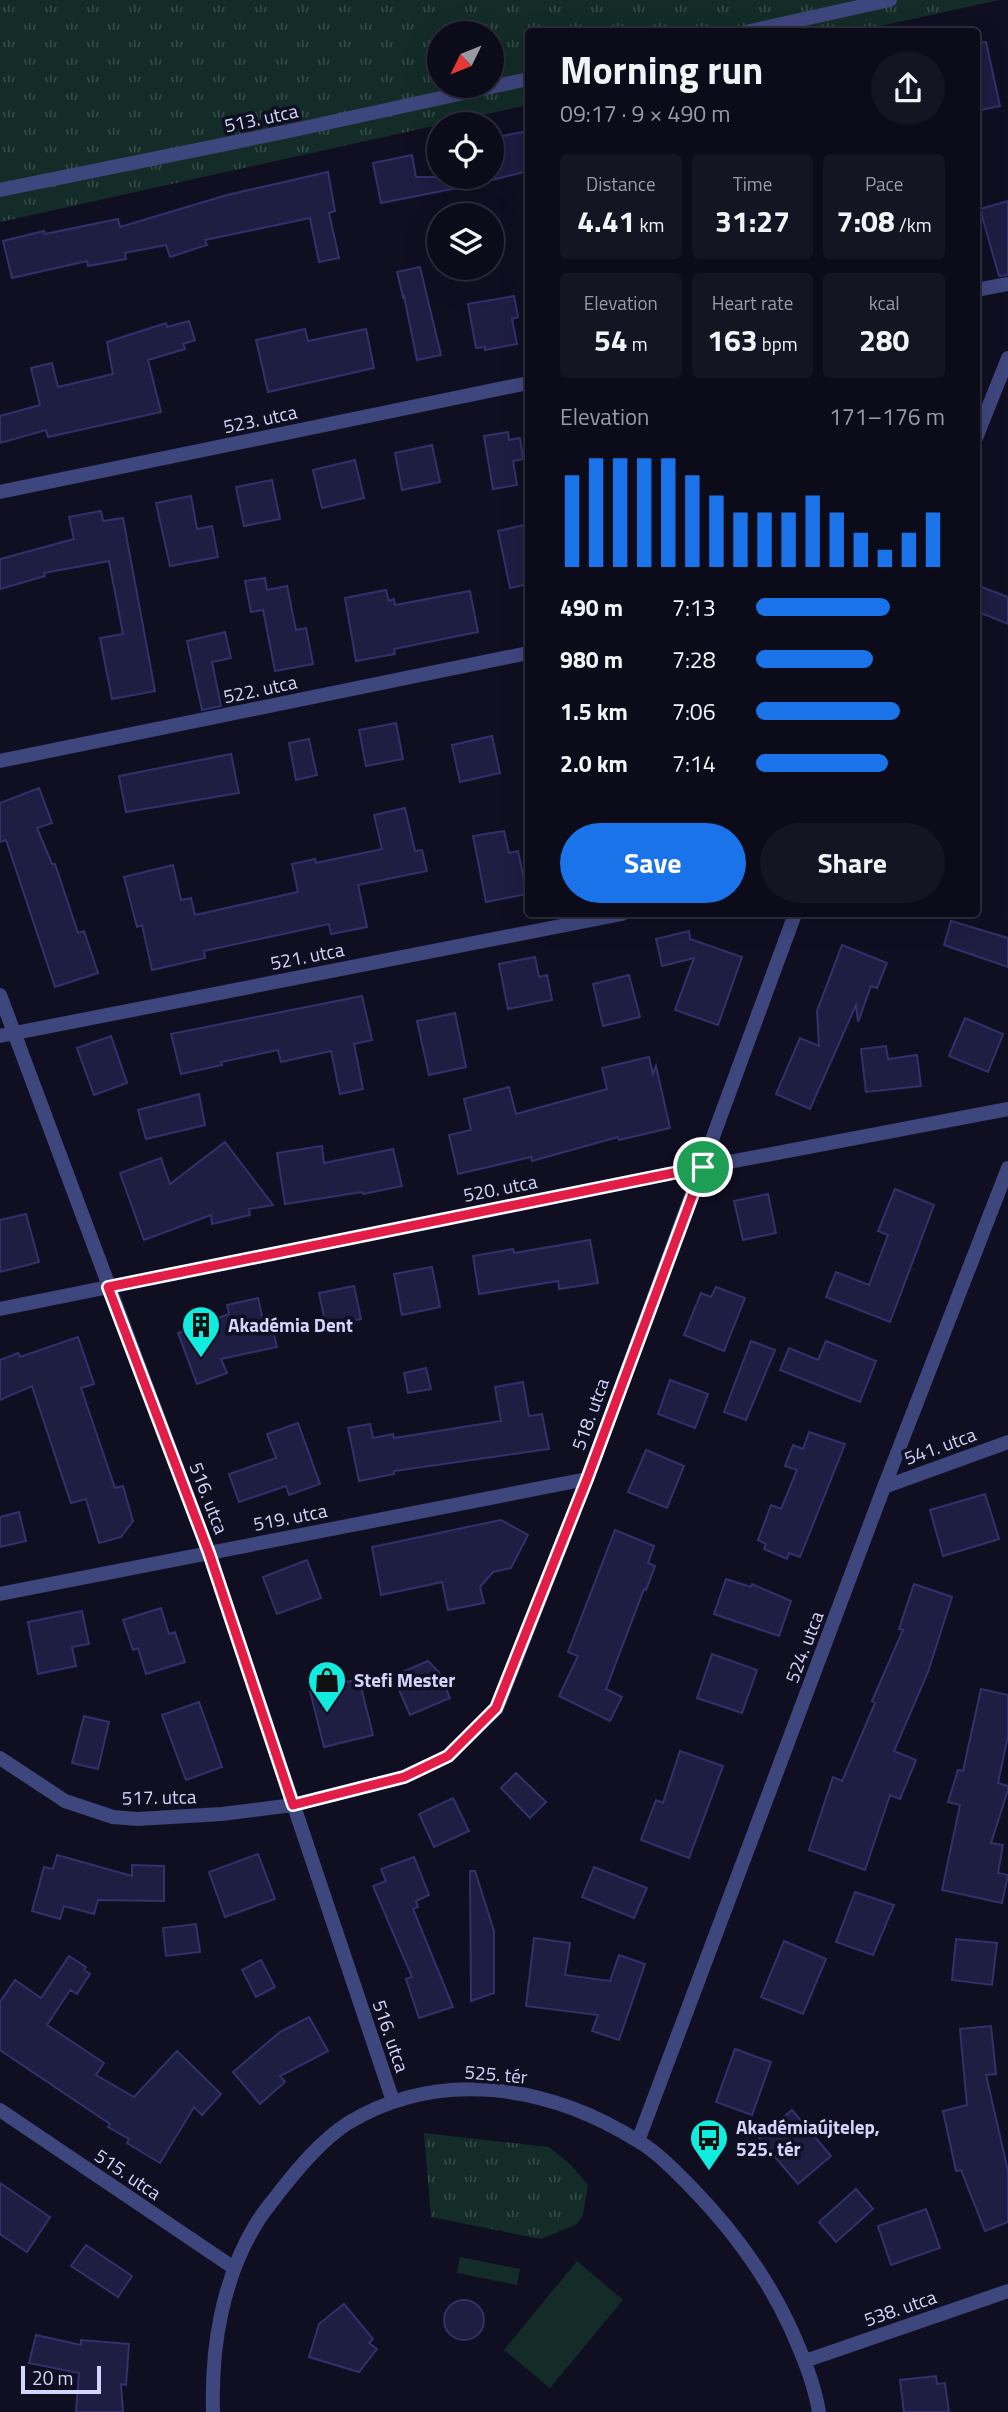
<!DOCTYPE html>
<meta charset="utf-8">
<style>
:root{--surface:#0c0b1a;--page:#151423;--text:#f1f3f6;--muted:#9a9ba2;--line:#2c2b39;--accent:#1a73e8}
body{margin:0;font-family:"Titillium Web",sans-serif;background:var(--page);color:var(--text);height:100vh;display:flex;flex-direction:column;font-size:26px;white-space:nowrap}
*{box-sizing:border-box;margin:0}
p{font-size:23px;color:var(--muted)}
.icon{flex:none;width:38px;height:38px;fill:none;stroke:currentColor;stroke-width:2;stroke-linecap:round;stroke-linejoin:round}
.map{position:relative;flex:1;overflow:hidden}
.sheet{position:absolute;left:525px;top:28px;width:455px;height:889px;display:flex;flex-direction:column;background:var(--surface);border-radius:7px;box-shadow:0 7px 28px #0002,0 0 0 2px var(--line)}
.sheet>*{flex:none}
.needle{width:46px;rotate:227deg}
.tools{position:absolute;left:427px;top:21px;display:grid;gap:14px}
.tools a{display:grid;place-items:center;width:77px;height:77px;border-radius:50%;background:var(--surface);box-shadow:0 7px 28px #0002,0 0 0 2px var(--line);font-size:35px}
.scale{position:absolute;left:21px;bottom:18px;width:80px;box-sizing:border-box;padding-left:7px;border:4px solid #d4d5fc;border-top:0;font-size:19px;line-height:24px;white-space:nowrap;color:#d4d5fc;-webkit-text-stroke:5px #100f22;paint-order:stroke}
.pin{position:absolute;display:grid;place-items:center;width:60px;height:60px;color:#fff;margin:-30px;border:4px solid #fff;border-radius:50%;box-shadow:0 2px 7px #0007}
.round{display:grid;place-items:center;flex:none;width:74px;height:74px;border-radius:37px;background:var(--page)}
.head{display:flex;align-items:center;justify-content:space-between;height:119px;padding:0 35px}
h1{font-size:38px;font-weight:700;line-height:52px}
.metrics{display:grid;grid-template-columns:repeat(3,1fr);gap:10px;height:119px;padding:7px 35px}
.metrics div{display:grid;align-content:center;border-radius:7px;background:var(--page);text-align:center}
.metrics b{font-size:30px;font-weight:700}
.metrics small{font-size:19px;font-weight:400}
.metrics p{font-size:19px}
.chart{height:196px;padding:14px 35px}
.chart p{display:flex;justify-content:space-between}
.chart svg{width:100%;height:126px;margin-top:7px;stroke:var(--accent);stroke-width:6}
.button{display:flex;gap:14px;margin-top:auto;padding:14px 35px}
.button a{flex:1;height:80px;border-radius:42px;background:var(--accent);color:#fff;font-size:28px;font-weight:700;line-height:80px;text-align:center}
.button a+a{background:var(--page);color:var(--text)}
ul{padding:0 35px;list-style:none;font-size:23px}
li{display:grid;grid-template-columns:112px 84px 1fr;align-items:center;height:52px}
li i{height:18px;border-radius:9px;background:var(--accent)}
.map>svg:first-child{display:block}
.grass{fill:url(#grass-tufts);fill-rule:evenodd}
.garden{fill:#132c27}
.building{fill:#1e1d42;stroke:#33306c;stroke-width:2}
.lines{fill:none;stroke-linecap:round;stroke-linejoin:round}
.street{stroke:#3e467e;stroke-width:14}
.route-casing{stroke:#fff;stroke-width:14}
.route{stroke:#e11d48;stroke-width:9}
.labels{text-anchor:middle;stroke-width:7;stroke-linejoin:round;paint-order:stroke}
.street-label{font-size:19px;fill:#d4d5fc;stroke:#100f22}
.poi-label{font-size:19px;font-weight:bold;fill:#d4d5fc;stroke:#100f22;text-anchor:start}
</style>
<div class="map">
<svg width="1008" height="2412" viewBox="0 0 1008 2412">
<defs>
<pattern id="grass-tufts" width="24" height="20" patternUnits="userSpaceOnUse" patternTransform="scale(1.75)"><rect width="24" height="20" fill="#132c27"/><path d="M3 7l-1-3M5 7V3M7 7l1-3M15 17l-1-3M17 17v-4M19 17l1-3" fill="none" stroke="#344a47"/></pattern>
</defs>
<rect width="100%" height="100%" fill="#100f22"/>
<path class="grass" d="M0,0H999L858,31L528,32V105L0,222ZM439,33H492V86H439Z
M424,2133L549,2147L571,2165L588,2185L583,2215L577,2224L541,2239L431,2217Z"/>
<path class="garden" d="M460,2257L520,2269L517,2285L457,2273Z
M577,2261L623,2300L550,2388L504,2350Z"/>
<path class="building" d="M986,42L1000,106L976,111V43Z
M528,131V171L492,180V138Z
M412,155L416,177H462L463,187L381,203L373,163Z
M328,172L335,211L329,213L339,258L319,262L310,218L205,240L207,245L170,257L166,245L125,253L126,259L88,266L87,261L12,278L3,241L44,231L45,234L118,219L120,227L227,195Z
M1008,201V275L999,276L980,209Z
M420,267L441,355L417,360L404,296L403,297L397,272Z
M514,296L518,317L512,319L517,344L485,350V347L476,348L468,304Z
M189,321L195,340L183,344L185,349L148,360L161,412L48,437L46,430L0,443V416L40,405L31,368L52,363L58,387L113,374L107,342L166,323L167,327Z
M305,329L308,341L366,329L374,368L268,392L256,340Z
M508,432L509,440L520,438L523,459L513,461L517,485L493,489L484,436Z
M432,445L440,482L402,490L395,453Z
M355,460L364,498L322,508L313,470Z
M272,480L280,519L244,526L236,487Z
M191,496L197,529L212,526L218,557L170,566L156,503Z
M101,511L103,521L123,518L155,691L112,699L100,638L123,634L109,561L44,573L45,576L0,589V559L74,539L69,517Z
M528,524V584L510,588L498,531Z
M265,578L267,590L287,586L296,630L306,628L313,664L275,671L263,610L251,612L245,581Z
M976,585L1008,597V624L976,611Z
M386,590L389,601L394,599L395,605L470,591L478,632L394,649L395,654L356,661L345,598Z
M225,632L231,658L212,662L221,706L202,710L187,641Z
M396,723L403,759L366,766L359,730Z
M492,736L500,773L460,782L452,745Z
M309,739L317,775L296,780L289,743Z
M231,754L239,793L126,812L119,776Z
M39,788L52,823L37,828L52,864H55L78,933L84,931L98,973L55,987L6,840L0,842V803Z
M405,808L415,851L422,850L427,871L358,885L367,927L331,934L329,924L204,951L205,958L152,970L142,925L137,927L124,877L173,865L181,900L191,898L195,915L298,892L292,864L315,859L316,863L382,849L374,815Z
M504,831L509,853L518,851L527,894L486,902L473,836Z
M951,921L1008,938V967L944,945Z
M689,931L690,939L742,957L718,1025L675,1010L694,958L662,966L656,939Z
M842,945L887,963L877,988L871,986L858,1022L856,1005L810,1109L776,1094L800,1038L819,1046L817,1011Z
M535,957L539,977L547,975L552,1000L508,1009L499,964Z
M629,975L640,1017L603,1026L593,984Z
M362,996L372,1040L354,1044L363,1089L340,1094L331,1051L281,1062L278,1050L221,1062L222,1065L181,1074L171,1034Z
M455,1013L466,1067L429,1075L417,1021Z
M965,1018L1003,1034L988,1072L949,1056Z
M111,1036L127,1083L94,1095L77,1048Z
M886,1046L888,1059L917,1055L921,1086L866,1092L861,1049Z
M649,1057L653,1074L656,1066L670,1128L619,1140L618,1137L532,1161L531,1157L458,1174L449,1135L471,1130L464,1099L509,1087L516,1114L607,1089L602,1068Z
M199,1094L205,1125L146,1139L138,1110Z
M225,1142L273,1205L249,1209L250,1215L212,1224L211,1215L144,1240L120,1173L161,1158L170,1184Z
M322,1146L324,1163L393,1149L402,1186L363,1194L362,1192L285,1204L277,1153Z
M895,1189L934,1205L890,1322L826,1297L836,1272L869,1285L888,1235L878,1231Z
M768,1194L776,1233L743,1240L734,1201Z
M26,1214L39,1262L0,1272V1220Z
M590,1240L598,1283L559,1289L558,1281L479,1294L473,1256L513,1249L514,1253Z
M432,1267L440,1307L402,1315L394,1274Z
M354,1286L361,1319L326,1326L319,1293Z
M716,1287L745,1298L724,1351L684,1335L701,1293L711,1297Z
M258,1298L264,1324L271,1323L277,1347L221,1359L227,1373L197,1384L178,1333L229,1314L227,1305Z
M78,1337L94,1384L81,1388L115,1488L123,1486L133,1521L121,1537L99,1543L86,1499L71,1503L32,1386L0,1400V1360L18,1353L20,1357Z
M751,1341L775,1350L746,1420L724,1412Z
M826,1341L876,1361L860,1402L780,1370L789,1348L818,1360Z
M426,1368L431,1389L408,1393L404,1373Z
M670,1380L708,1394L695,1428L658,1414Z
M523,1382L529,1416L542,1414L549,1449L394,1471V1474L359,1481L348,1428L370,1424L373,1438L393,1434L394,1438L501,1421L495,1387Z
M298,1423L320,1484L289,1495L286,1486L239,1502L229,1474L276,1458L267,1434Z
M809,1432L845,1444L800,1557L789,1553L787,1559L764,1549L766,1544L758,1540L771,1505L781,1509L797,1470L785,1466L793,1445L803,1449Z
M646,1450L684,1466L667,1508L628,1492Z
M985,1494L999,1539L943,1556L930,1510Z
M19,1512L26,1541L0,1547V1517Z
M501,1520L528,1535L511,1568L493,1572L480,1587L484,1603L448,1610L442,1582L381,1595L372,1547Z
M615,1530L654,1546L648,1563L655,1566L646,1590L644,1589L606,1689L622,1697L610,1721L559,1696L578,1656L568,1652Z
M307,1560L321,1598L277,1614L263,1577Z
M726,1579L751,1587L752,1584L791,1601L779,1636L714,1614Z
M914,1584L952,1597L928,1672L894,1751L916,1760L900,1799L890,1795L865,1870L809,1850L833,1777L842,1781L875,1703L872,1701L903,1630L899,1629Z
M161,1608L169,1634L175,1632L185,1662L146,1674L138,1648L133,1650L123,1620Z
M82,1611L89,1644L72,1647L76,1666L38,1674L28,1622Z
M712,1654L757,1670L742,1713L697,1698Z
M428,1661L439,1672L450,1698L410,1715L393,1676Z
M359,1679L373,1735L324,1747L310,1691Z
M981,1689L1008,1695V1736L998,1783L1008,1786V1790L991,1843L1003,1845L998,1873L1008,1875L1002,1903L942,1890L960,1805L948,1802L958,1770L963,1771Z
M199,1702L222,1767L186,1780L162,1715Z
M84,1716L109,1722L98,1769L72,1763Z
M680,1751L723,1766L689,1858L641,1840L656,1800L663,1803Z
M516,1773L546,1802L530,1818L501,1788Z
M453,1798L469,1831L434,1847L419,1814Z
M258,1854L275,1899L225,1917L209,1872Z
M57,1855L132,1876V1865L164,1866V1901L98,1900L94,1914L64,1906L60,1919L32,1911L44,1867L53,1869Z
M414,1857L429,1895L416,1901L418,1907L413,1909L453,2007L419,2018L406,1979L412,1977L373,1886L386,1881L381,1869Z
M594,1867L647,1888L634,1918L582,1897Z
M470,1871H475L494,1931V1993L471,2001Z
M855,1892L894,1905L873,1955L836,1942Z
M196,1924L200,1952L166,1956L163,1928Z
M534,1938L570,1943L565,1975L610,1981L619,1955L645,1964L619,2040L592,2031L598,2015L526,2006Z
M956,1939L997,1943L992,1985L952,1980Z
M784,1941L826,1959L803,2014L761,1997Z
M69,1956L86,1967L84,1970L90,1974L77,1994L70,1990L47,2025L104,2063L96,2075L134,2097L177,2051L221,2094L202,2115L194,2107L160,2163L127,2143L129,2139L108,2127L110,2124L0,2050V2002L15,1980L41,1998Z
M261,1960L275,1987L256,1997L242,1970Z
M309,2017L328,2051L280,2076L285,2082L260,2104L233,2072L280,2032Z
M991,2026L996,2074L986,2075L1008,2171V2222L985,2231L961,2170L956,2171L943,2111L967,2105L960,2029Z
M735,2049L771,2062L752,2115L716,2102Z
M792,2110L831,2156L798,2184L759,2138Z
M0,2183L50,2217L27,2252L0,2234Z
M856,2189L873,2209L836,2242L819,2222Z
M926,2209L940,2248L891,2265L878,2226Z
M86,2245L132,2276L118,2297L71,2266Z
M444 2320a20 20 0 1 1 40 0a20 20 0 1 1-40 0Z
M344,2304L373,2339L369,2343L377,2349L359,2372L309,2357L319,2324Z
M36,2335L81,2345V2340L129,2344L126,2385L121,2384L123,2412H76L79,2373L29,2363Z
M936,2376L937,2384L945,2383L949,2412H904L900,2380Z"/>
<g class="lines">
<path class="street" d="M746,32L890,0
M0,190L299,129L528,79
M976,290L1008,284
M976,438L1008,358
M0,492L528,383
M0,761L528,653
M0,995L209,1553L393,2101
M0,1036L622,914
M0,1309L703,1167L1008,1109
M884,1487L1008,1442
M0,1594L587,1479
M0,1758L65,1801L113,1817L137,1819L222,1814L293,1805L404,1777L448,1756L497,1708L587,1479L795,914
M0,2110L234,2268
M638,2141L884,1487L1008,1168
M805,2361L1008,2291
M213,2412C211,2348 222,2280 256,2224C263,2212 273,2201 281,2190C300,2166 322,2140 348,2123C441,2067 550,2086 638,2141C657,2152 674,2170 690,2186C731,2228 765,2273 790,2327C802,2354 814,2382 819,2412"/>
</g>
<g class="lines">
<defs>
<path id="route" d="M703,1167L587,1479L496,1708L448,1756L404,1777L293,1805L209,1553L108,1287Z"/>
</defs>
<use href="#route" class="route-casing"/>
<use href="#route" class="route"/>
</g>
<defs>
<symbol id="building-pin" viewBox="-11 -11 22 30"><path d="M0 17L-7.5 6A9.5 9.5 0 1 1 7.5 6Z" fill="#10ecde" stroke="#100f22"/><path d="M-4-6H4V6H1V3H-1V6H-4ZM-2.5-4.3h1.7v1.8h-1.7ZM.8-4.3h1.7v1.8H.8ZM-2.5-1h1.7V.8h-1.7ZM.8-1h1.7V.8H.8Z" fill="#111"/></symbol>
<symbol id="shop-pin" viewBox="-11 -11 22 30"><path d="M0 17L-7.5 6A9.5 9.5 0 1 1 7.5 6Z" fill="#10ecde" stroke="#100f22"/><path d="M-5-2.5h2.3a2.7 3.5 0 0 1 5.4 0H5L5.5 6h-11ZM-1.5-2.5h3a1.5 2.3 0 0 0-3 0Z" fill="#111"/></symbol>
<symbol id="bus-pin" viewBox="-11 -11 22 30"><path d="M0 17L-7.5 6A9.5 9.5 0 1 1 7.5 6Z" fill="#10ecde" stroke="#100f22"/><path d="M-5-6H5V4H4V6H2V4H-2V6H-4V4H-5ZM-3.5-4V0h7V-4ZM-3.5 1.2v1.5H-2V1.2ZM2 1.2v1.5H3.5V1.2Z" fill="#111"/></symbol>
</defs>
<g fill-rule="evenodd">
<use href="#building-pin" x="179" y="1303" width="44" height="60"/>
<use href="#shop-pin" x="305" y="1658" width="44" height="60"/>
<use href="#bus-pin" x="687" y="2116" width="44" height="60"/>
</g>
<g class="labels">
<g class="street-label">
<text transform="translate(261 118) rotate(-12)" y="7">513. utca</text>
<text transform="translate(260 419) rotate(-12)" y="7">523. utca</text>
<text transform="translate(260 689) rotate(-12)" y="7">522. utca</text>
<text transform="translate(307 956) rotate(-11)" y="7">521. utca</text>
<text transform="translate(500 1188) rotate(-11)" y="7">520. utca</text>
<text transform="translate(590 1414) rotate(-70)" y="7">518. utca</text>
<text transform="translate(940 1446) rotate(-20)" y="7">541. utca</text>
<text transform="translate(209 1498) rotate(69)" y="7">516. utca</text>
<text transform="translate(290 1517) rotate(-11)" y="7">519. utca</text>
<text transform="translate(804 1647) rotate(-69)" y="7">524. utca</text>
<text transform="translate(159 1797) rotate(-1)" y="7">517. utca</text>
<text transform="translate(391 2036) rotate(71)" y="7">516. utca</text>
<text transform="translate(496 2074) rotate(5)" y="7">525. tér</text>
<text transform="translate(128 2174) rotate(34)" y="7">515. utca</text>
<text transform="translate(900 2308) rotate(-19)" y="7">538. utca</text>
</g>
<g class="poi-label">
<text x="228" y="1332">Akadémia Dent</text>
<text x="354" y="1687">Stefi Mester</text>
<text x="736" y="2134">Akadémiaújtelep,<tspan x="736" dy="22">525. tér</tspan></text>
</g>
</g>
</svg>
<div class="tools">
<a><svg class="needle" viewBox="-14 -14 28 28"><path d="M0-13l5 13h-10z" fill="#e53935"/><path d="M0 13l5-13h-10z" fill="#9a9ba2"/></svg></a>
<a><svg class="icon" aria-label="locate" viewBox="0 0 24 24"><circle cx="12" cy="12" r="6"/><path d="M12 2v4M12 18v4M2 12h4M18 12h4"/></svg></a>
<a><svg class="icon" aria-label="layers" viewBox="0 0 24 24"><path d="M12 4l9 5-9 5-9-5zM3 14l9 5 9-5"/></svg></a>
</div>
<div class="scale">20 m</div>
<div class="pin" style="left:703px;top:1167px;background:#1e9e55"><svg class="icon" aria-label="arrive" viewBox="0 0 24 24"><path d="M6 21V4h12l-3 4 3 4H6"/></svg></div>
<section class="sheet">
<div class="head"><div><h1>Morning run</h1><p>09:17 · 9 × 490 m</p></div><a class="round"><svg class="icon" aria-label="share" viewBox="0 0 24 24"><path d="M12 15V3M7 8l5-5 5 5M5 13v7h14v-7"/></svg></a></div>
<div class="metrics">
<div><p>Distance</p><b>4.41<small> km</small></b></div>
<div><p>Time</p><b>31:27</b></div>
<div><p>Pace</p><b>7:08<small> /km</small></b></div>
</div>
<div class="metrics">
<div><p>Elevation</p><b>54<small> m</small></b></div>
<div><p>Heart rate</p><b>163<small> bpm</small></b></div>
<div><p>kcal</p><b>280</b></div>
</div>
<div class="chart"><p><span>Elevation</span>171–176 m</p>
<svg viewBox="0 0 160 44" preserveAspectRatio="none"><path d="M5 44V12M15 44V6M25 44V6M35 44V6M45 44V6M55 44V12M65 44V19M75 44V25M85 44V25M95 44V25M105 44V19M115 44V25M125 44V32M135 44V38M145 44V32M155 44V25"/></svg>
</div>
<ul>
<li><b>490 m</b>7:13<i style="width:71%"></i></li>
<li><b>980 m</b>7:28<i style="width:62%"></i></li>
<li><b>1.5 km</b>7:06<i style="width:76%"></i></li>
<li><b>2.0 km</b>7:14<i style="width:70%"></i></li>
</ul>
<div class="button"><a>Save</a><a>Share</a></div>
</section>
</div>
